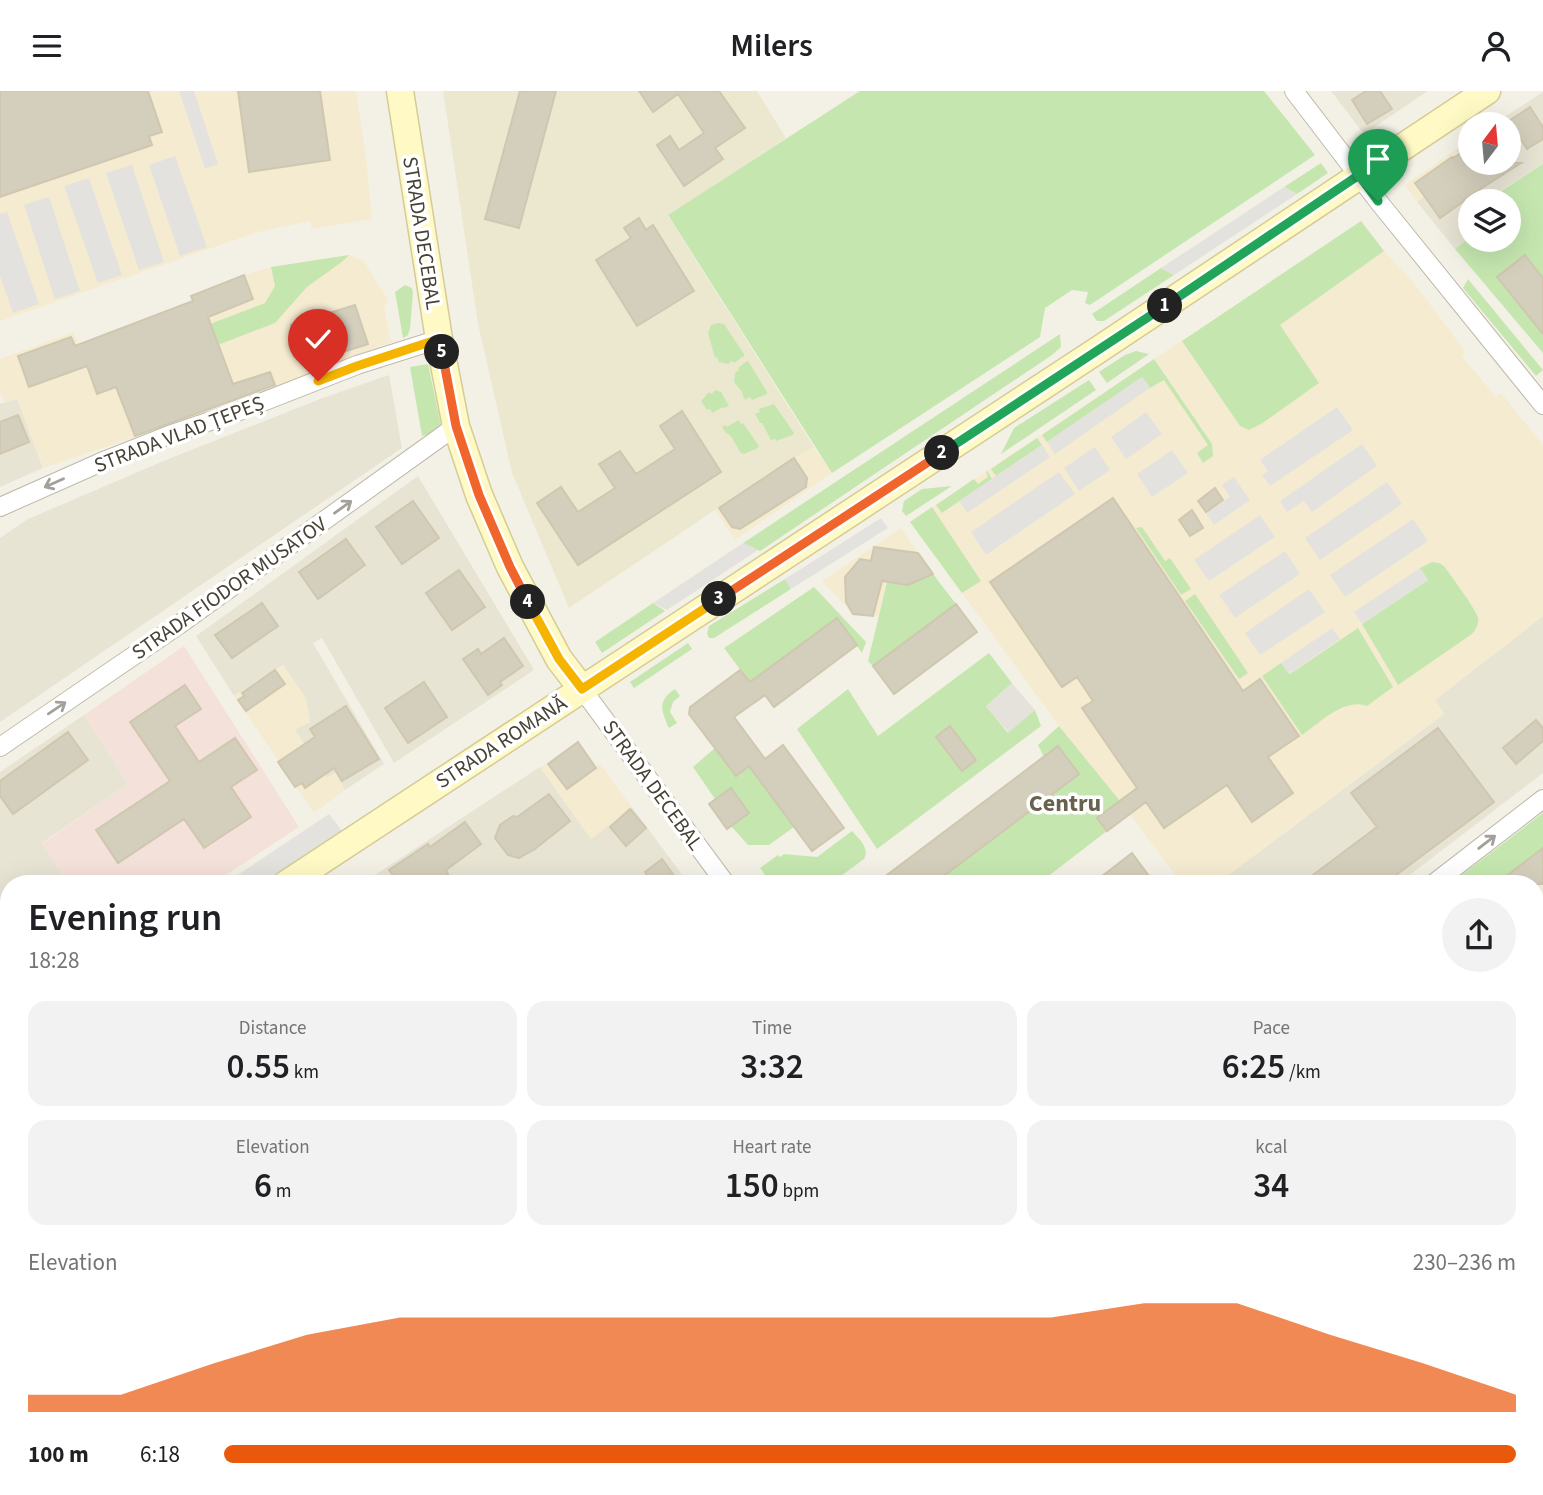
<!DOCTYPE html>
<meta charset="utf-8">
<style>
:root{--surface:#fff;--page:#f2f2f2;--text:#202124;--muted:#757577;--accent:#ea580c}
body{margin:0;font-family:"Source Sans 3",sans-serif;background:var(--page);color:var(--text);height:100vh;display:flex;flex-direction:column;font-size:26px;white-space:nowrap}
*{box-sizing:border-box;margin:0}
p{font-size:23px;color:var(--muted)}
.icon{flex:none;width:38px;height:38px;fill:none;stroke:currentColor;stroke-width:2;stroke-linecap:round;stroke-linejoin:round}
.map{position:relative;flex:1;overflow:hidden}
.sheet{position:absolute;left:0px;top:784px;width:1544px;height:621px;display:flex;flex-direction:column;background:var(--surface);border-radius:28px 28px 0 0;box-shadow:0 7px 28px #0002}
.sheet>*{flex:none}
.needle{width:46px;rotate:16deg}
.fabs{position:absolute;left:1458px;top:21px;display:grid;gap:14px}
.fabs a{display:grid;place-items:center;width:63px;height:63px;border-radius:50%;background:var(--surface);box-shadow:0 7px 28px #0002;font-size:35px}
.pin{position:absolute;display:grid;place-items:center;width:60px;height:60px;color:#fff;margin:-72px -30px;border-radius:50% 50% 50% 0;rotate:-45deg;box-shadow:0 0 7px #0007}
.pin .icon{rotate:45deg}
.km{position:absolute;width:35px;height:35px;margin:-18px;border-radius:50%;background:#222;color:#fff;font-size:19px;line-height:35px;text-align:center}
.round{display:grid;place-items:center;flex:none;width:74px;height:74px;border-radius:37px;background:var(--page)}
.head{display:flex;align-items:center;justify-content:space-between;height:119px;padding:0 28px}
h1{font-size:38px;font-weight:600;line-height:52px}
.figures{display:grid;grid-template-columns:repeat(3,1fr);gap:10px;height:119px;padding:7px 28px}
.figures div{display:grid;align-content:center;border-radius:18px;background:var(--page);text-align:center}
.figures b{font-size:35px;font-weight:600}
.figures small{font-size:19px;font-weight:400}
.figures p{font-size:19px}
.chart{height:196px;padding:14px 28px}
.chart p{display:flex;justify-content:space-between}
.chart svg{width:100%;height:126px;margin-top:7px;fill:var(--accent);opacity:.7}
ul{padding:0 28px;list-style:none;font-size:23px}
li{display:grid;grid-template-columns:112px 84px 1fr;align-items:center;height:52px}
li i{height:18px;border-radius:9px;background:var(--accent)}
header{display:flex;justify-content:space-between;align-items:center;height:91px;padding:0 28px;background:var(--surface);font-size:32px;font-weight:600}
.map>svg:first-child{display:block}
.residential{fill:#e7e4d4}
.commercial{fill:#f5ebd1}
.industrial{fill:#e5e2db}
.education{fill:#ece8d0}
.medical{fill:#f4e1d9}
.green{fill:#c5e7af}
.parking{fill:#e4e2de}
.building{fill:#d4cebc;stroke:#cfc7af;stroke-width:2}
.lines{fill:none;stroke-linecap:round;stroke-linejoin:round}
.street-casing{stroke:#bebaa9;stroke-width:20}
.secondary-casing{stroke:#d3cc96;stroke-width:29}
.street{stroke:#fff;stroke-width:18}
.secondary{stroke:#fef9c5;stroke-width:26}
.oneway{stroke:#a2a09a}
.split-1-casing{stroke:#fff;stroke-width:14}
.split-2-casing{stroke:#fff;stroke-width:14}
.split-3-casing{stroke:#fff;stroke-width:14}
.split-4-casing{stroke:#fff;stroke-width:14}
.split-5-casing{stroke:#fff;stroke-width:14}
.split-6-casing{stroke:#fff;stroke-width:14}
.split-1{stroke:#22a559;stroke-width:9}
.split-2{stroke:#22a559;stroke-width:9}
.split-3{stroke:#f0652b;stroke-width:9}
.split-4{stroke:#f5b400;stroke-width:9}
.split-5{stroke:#f0652b;stroke-width:9}
.split-6{stroke:#f5b400;stroke-width:9}
.labels{text-anchor:middle;stroke-width:7;stroke-linejoin:round;paint-order:stroke}
.street-label{font-size:21px;fill:#464235;stroke:#fff}
.quarter-label{font-size:24px;font-weight:bold;fill:#68614d;stroke:#fff}
</style>
<header><svg class="icon" aria-label="menu" viewBox="0 0 24 24"><path d="M4 6h16M4 12h16M4 18h16"/></svg>Milers<svg class="icon" aria-label="person" viewBox="0 0 24 24"><circle cx="12" cy="8" r="4"/><path d="M4 21q1-7 8-7t8 7"/></svg></header>
<div class="map">
<svg width="1543" height="1404" viewBox="0 0 1543 1404">
<rect width="100%" height="100%" fill="#f3f1e6"/>
<path class="residential" d="M1331,0H1428L1364,43Z
M1543,1V73L1491,106L1493,110H1470V146L1455,158L1417,111L1437,96L1479,92L1455,59L1470,49V72H1508V33H1494Z
M389,284L402,357L0,631V447L28,428L166,369L320,308Z
M17,307L43,377L0,396V313Z
M418,385L534,579L394,672L322,547L313,552L384,673L345,699L335,682L327,687L295,639L283,574L234,605L196,545Z
M1543,525V682L1398,793H1216L1444,623L1435,609Z
M84,624L128,693L42,752L69,793H9V859L0,847V681Z
M540,676L591,748L632,716L689,793H361Z
M0,1231L9,1241V1396L48,1397L38,1404H0Z
M1542,1296L1543,1397L1536,1404H1432L1442,1397L1535,1396V1301Z
M272,1396L367,1397L373,1404H262Z"/>
<path class="commercial" d="M0,0H356L366,65L372,128L312,138L310,130L258,141L0,230Z
M1455,59L1479,92L1437,96L1417,111L1405,94Z
M1361,130L1384,160L1414,192L1466,261L1462,265L1496,306L1501,302L1543,354V525L1435,609L1444,623L1216,793H1182L1120,710L1059,635L910,431Z
M349,164L364,170L388,209L384,216L390,247L394,250L337,273L239,307L135,346L43,377L17,308L4,312L0,300V268L73,241L79,253L192,210L191,205L244,184L271,176L275,195Z
M814,356L832,382L735,449L715,419L794,367Z
M901,437L933,483L908,494L887,491L879,525L853,523L822,490Z
M283,574L306,607L310,631L295,639L327,687L335,682L345,699L314,722L234,605Z
M578,651L596,676L600,673L632,716L591,748L540,676L548,673Z
M1543,1187V1296L1535,1301V1194Z
M679,1396L826,1397L816,1404H668Z
M860,1397H1094L1084,1404H866Z
M1284,1397V1396L1442,1397L1432,1404H1275Z"/>
<path class="industrial" d="M1012,592L1035,619L1009,642L986,615Z
M826,1397H860L866,1404H817Z"/>
<path class="education" d="M443,0H757L786,47L668,125L814,356L794,367L715,419L569,517L512,382L478,233Z"/>
<path class="medical" d="M184,555L299,736L212,793H69L42,753L128,693L84,624Z"/>
<path class="green" d="M860,0H1264L1315,64L1090,214L1085,212L1088,201L1072,199L1045,217L1040,246L832,382L668,124Z
M1321,72L1328,82L1297,103L1284,96Z
M1543,73V262L1455,158L1470,146V149H1508V110H1493L1491,107Z
M1361,130L1384,160L1280,234L1319,292L1261,333L1249,339L1240,335L1182,250Z
M349,164L343,170L307,196L275,232L218,254L210,233L265,212L275,195L271,176Z
M1161,177L1174,184L1104,230H1097L1092,223Z
M1468,188L1543,279L1536,285L1463,197Z
M405,194L412,197L413,202L410,237L408,244L403,247L395,201Z
M718,232L724,233L744,263V265L734,272L732,270L728,273L719,271L717,266L715,267L708,242L711,234Z
M1060,243L1061,256L1052,264L760,460L743,452Z
M1136,260L1149,263L1107,292L1099,281L1125,264Z
M1154,268L1212,353L1213,365L1203,372L1197,362L1208,354L1164,289L1150,297L1142,286L1047,351L1042,344Z
M747,270H748L767,301V303L752,309L750,306L745,309L742,303L743,302L734,291L735,282L739,279L738,277Z
M428,273L442,339L422,345L410,276Z
M1089,289L1096,299L1001,363L1014,337Z
M715,299L721,301L729,315L724,317L723,316L712,322L710,318L707,319L701,310L709,301L712,303Z
M774,313L794,342L793,344L776,350L775,348L771,349L762,332H760L755,323L760,321L759,318Z
M739,329L741,333L743,332L759,355L758,357L744,363L741,362L730,344L726,342L722,336L725,334L726,336Z
M1037,347L1042,354L996,385L991,378Z
M987,380L992,388L942,422L936,414L974,388L978,393L988,386L986,381Z
M952,395L906,425L902,420L904,410L922,398Z
M932,416L981,490L962,502L910,431Z
M1142,436L1165,470L1170,467L1191,498L1181,504L1136,437Z
M1432,471L1439,472L1444,475C1451,485 1476,518 1478,527C1479,534 1476,538 1472,543L1398,594L1362,533L1428,489L1420,477Z
M933,483L956,513L873,575L868,570L887,491L908,494Z
M785,488L791,498L714,547H709L707,543L709,535Z
M814,496L866,551L862,562L837,528L751,593L724,557Z
M1195,503L1248,582L1239,588L1185,510Z
M653,512L665,520L602,562L595,551Z
M1358,537L1393,596L1367,615C1345,606 1319,632 1302,644L1262,585L1281,572L1290,583Z
M688,552L692,558L634,597L630,591Z
M989,562L1012,592L986,615L1008,642L1035,619L1041,635L877,758L797,638L848,598L878,645Z
M675,598L680,605L673,611L670,621L677,632L669,637C661,619 657,610 675,598Z
M1059,635L1120,710L1097,727L1107,740L1038,793H933L1079,683L1044,666L1038,654Z
M715,657L736,685L749,675L794,736L769,754H748L731,735L749,721L731,697L715,708L693,676Z
M1543,722V757L1496,793H1450Z
M852,740C859,748 870,757 864,768L830,793H772L760,777L778,764L780,766L784,763L817,766Z
M1543,828V932L1535,922V835Z
M1543,1061V1103L1535,1109V1068Z
M9,1143V1241L0,1231V1149Z
M99,1397V1396L145,1397L135,1404H89Z
M519,1397V1396L611,1397L601,1404H509Z"/>
<path class="parking" d="M179,0H194L218,73L205,78Z
M175,65L207,156L180,165L149,74Z
M132,74L164,171L139,179L106,82Z
M89,87L122,184L98,192L64,95Z
M1284,96L1297,103L1174,184L1161,177Z
M49,106L80,200L55,208L24,114Z
M7,121L39,213L13,222L0,185V123Z
M1142,286L1150,297L1055,363L1047,351Z
M1337,316L1353,339L1270,395L1262,384L1268,380L1260,369Z
M1146,321L1162,343L1126,368L1111,346Z
M1362,353L1377,375L1312,421L1304,410L1287,421L1280,410Z
M1042,354L1050,366L967,422L959,410Z
M1095,356L1110,379L1079,400L1064,377Z
M1172,359L1188,382L1152,406L1137,383Z
M1059,381L1075,403L986,464L971,441Z
M1234,386L1250,409L1214,434L1206,422L1230,406L1222,394Z
M1387,391L1402,413L1320,469L1305,447Z
M1260,424L1275,446L1209,490L1194,469Z
M881,427L888,437L791,498L785,488Z
M1413,428L1428,450L1345,506L1330,484Z
M743,452L758,459L667,519L653,512Z
M1285,460L1300,483L1235,527L1219,504Z
M1420,477L1428,489L1362,533L1354,521Z
M1309,498L1325,521L1260,564L1245,542Z
M1332,537L1340,548L1289,583L1281,572Z
M329,723L342,740L262,793H224Z"/>
<path class="building" d="M0,0H148L162,41L149,45L152,54L0,106Z
M238,0H320L330,69L249,81Z
M520,0H556L519,137L485,128Z
M639,0H719L745,37L715,57L723,68L684,95L657,54L670,45L679,59L704,42L678,3L653,21Z
M1366,0H1380L1392,18L1367,33L1352,9Z
M1530,16L1543,36V48L1527,58L1509,30Z
M1470,56V72H1521L1463,109L1464,110L1440,127L1415,92L1452,66L1453,67Z
M639,127L646,139L653,134L694,200L637,235L596,169L631,147L624,137Z
M1525,164L1543,187V243L1497,186Z
M244,184L253,208L208,226L233,293L270,281L275,294L135,345L116,296L97,303L87,275L29,296L18,265L71,246L75,255L193,210L191,205Z
M355,214L368,253L305,273L291,234Z
M682,320L721,381L578,474L537,412L561,396L578,421L615,397L599,373L620,360L636,383L675,358L660,335Z
M18,324L29,351L0,363V331Z
M794,367L807,387L806,396L740,438L732,436L719,417Z
M1215,397L1223,409L1206,421L1198,410Z
M1113,407L1243,600L1260,588L1299,645L1268,666L1293,702L1252,731L1227,694L1164,737L1146,711L1107,740L1097,727L1137,697L1082,617L1093,610L1077,586L1062,596L990,491Z
M413,410L439,447L402,473L376,436Z
M1192,419L1203,437L1190,445L1179,429Z
M346,448L365,474L318,508L299,481Z
M874,456L918,462L933,483L908,494L882,490L873,525L853,523L846,511L845,486L860,468L871,470Z
M459,479L485,516L452,539L426,502Z
M262,512L278,535L232,567L215,544Z
M956,513L977,541L894,603L873,575Z
M837,527L857,554L774,616L765,604L734,626L765,668L783,654L844,737L812,760L749,675L736,685L689,623L690,616L740,579L750,591Z
M504,547L523,575L500,591L502,594L488,604L463,568L478,558L481,563Z
M275,579L285,593L246,620L238,609L244,605L242,602Z
M424,591L447,626L408,652L385,617Z
M185,594L201,618L175,635L199,671L235,647L257,679L231,696L251,726L204,757L184,728L118,772L96,739L170,690L130,631Z
M346,615L379,668L342,690L334,677L305,697L302,692L295,696L278,671L315,646L310,638Z
M1536,629L1543,637V650L1516,673L1503,657Z
M950,635L976,669L962,680L936,646Z
M1438,637L1494,711L1384,793H1301L1377,736L1351,702Z
M68,641L88,669L13,723L0,705V690Z
M578,651L596,677L567,698L548,673Z
M1058,655L1079,683L933,793H875Z
M731,697L749,722L727,738L709,713Z
M549,703L570,730L535,758L519,767L508,764L495,747L500,734L513,725L517,726Z
M630,718L646,737L626,755L610,736Z
M465,731L481,753L446,779L448,783L433,793H399L389,779L428,753L430,756Z
M1543,757V793H1496Z
M1132,762L1155,793H1091L1110,779Z
M662,768L680,793H653L645,781Z"/>
<g class="lines">
<defs>
<path id="street" d="M1294,0L1378,110L1543,314
M0,416L106,369L169,344L237,321L357,274L439,248
M582,598L726,793
M0,656L180,533L456,335
M1433,793L1543,708
M0,880L9,892
M391,1396L397,1404
M1170,1396L1176,1404
M73,1404L83,1396
M634,1404L644,1396"/>
<path id="secondary" d="M400,0L439,248L456,335L479,404L510,476L559,568L582,598
M286,793L1098,259L1487,0
M0,979L9,973
M1535,1150L1543,1144
M1210,1404L1220,1396"/>
</defs>
<use href="#street" class="street-casing"/>
<use href="#secondary" class="secondary-casing"/>
<use href="#street" class="street"/>
<use href="#secondary" class="secondary"/>
</g>
<defs><path id="oneway-shaft" d="M-6 0H5M1.5-3L5.5 0L1.5 3" fill="none" stroke-width="1.6" stroke-linecap="round" stroke-linejoin="round" transform="scale(1.75)"/></defs>
<g class="oneway">
<use href="#oneway-shaft" transform="translate(54 392) rotate(156)"/>
<use href="#oneway-shaft" transform="translate(343 416) rotate(-36)"/>
<use href="#oneway-shaft" transform="translate(57 617) rotate(-34)"/>
<use href="#oneway-shaft" transform="translate(1487 751) rotate(-38)"/>
</g>
<g class="lines">
<defs>
<path id="split-1" d="M1165,215L1359,84L1378,110"/>
<path id="split-2" d="M942,362L1165,215"/>
<path id="split-3" d="M719,508L942,362"/>
<path id="split-4" d="M528,511L559,568L582,598L719,508"/>
<path id="split-5" d="M442,261L456,335L479,404L510,476L528,511"/>
<path id="split-6" d="M318,290L357,275L439,248L442,261"/>
</defs>
<use href="#split-1" class="split-1-casing"/>
<use href="#split-2" class="split-2-casing"/>
<use href="#split-3" class="split-3-casing"/>
<use href="#split-4" class="split-4-casing"/>
<use href="#split-5" class="split-5-casing"/>
<use href="#split-6" class="split-6-casing"/>
<use href="#split-1" class="split-1"/>
<use href="#split-2" class="split-2"/>
<use href="#split-3" class="split-3"/>
<use href="#split-4" class="split-4"/>
<use href="#split-5" class="split-5"/>
<use href="#split-6" class="split-6"/>
</g>
<g class="labels">
<g class="street-label">
<text transform="translate(422 142) rotate(81)" y="7">STRADA DECEBAL</text>
<text transform="translate(179 343) rotate(-21)" y="7">STRADA VLAD ŢEPEȘ</text>
<text transform="translate(229 497) rotate(-35)" y="7">STRADA FIODOR MUSATOV</text>
<text transform="translate(501 651) rotate(-33)" y="7">STRADA ROMANĂ</text>
<text transform="translate(653 694) rotate(54)" y="7">STRADA DECEBAL</text>
</g>
<g class="quarter-label">
<text x="1065" y="720">Centru</text>
</g>
</g>
</svg>
<div class="fabs">
<a><svg class="needle" viewBox="-14 -14 28 28"><path d="M0-13l5 13h-10z" fill="#e53935"/><path d="M0 13l5-13h-10z" fill="#757577"/></svg></a>
<a><svg class="icon" aria-label="layers" viewBox="0 0 24 24"><path d="M12 4l9 5-9 5-9-5zM3 14l9 5 9-5"/></svg></a>
</div>
<div class="pin" style="left:1378px;top:110px;background:#1e9e55"><svg class="icon" aria-label="arrive" viewBox="0 0 24 24"><path d="M6 21V4h12l-3 4 3 4H6"/></svg></div>
<div class="pin" style="left:318px;top:290px;background:#d93025"><svg class="icon" aria-label="check" viewBox="0 0 24 24"><path d="M5 12l5 5 9-10"/></svg></div>
<b class="km" style="left:1165px;top:215px">1</b>
<b class="km" style="left:942px;top:362px">2</b>
<b class="km" style="left:719px;top:508px">3</b>
<b class="km" style="left:528px;top:511px">4</b>
<b class="km" style="left:442px;top:261px">5</b>
<section class="sheet">
<div class="head"><div><h1>Evening run</h1><p>18:28</p></div><a class="round"><svg class="icon" aria-label="share" viewBox="0 0 24 24"><path d="M12 15V3M7 8l5-5 5 5M5 13v7h14v-7"/></svg></a></div>
<div class="figures">
<div><p>Distance</p><b>0.55<small> km</small></b></div>
<div><p>Time</p><b>3:32</b></div>
<div><p>Pace</p><b>6:25<small> /km</small></b></div>
</div>
<div class="figures">
<div><p>Elevation</p><b>6<small> m</small></b></div>
<div><p>Heart rate</p><b>150<small> bpm</small></b></div>
<div><p>kcal</p><b>34</b></div>
</div>
<div class="chart"><p><span>Elevation</span>230–236 m</p>
<svg viewBox="0 0 160 44" preserveAspectRatio="none"><path d="M0 44V38L10 38L20 27L30 17L40 11L50 11L60 11L70 11L80 11L90 11L100 11L110 11L120 6L130 6L140 17L150 27L160 38V44z"/></svg>
</div>
<ul>
<li><b>100 m</b>6:18<i style="width:100%"></i></li>
</ul>
</section>
</div>
